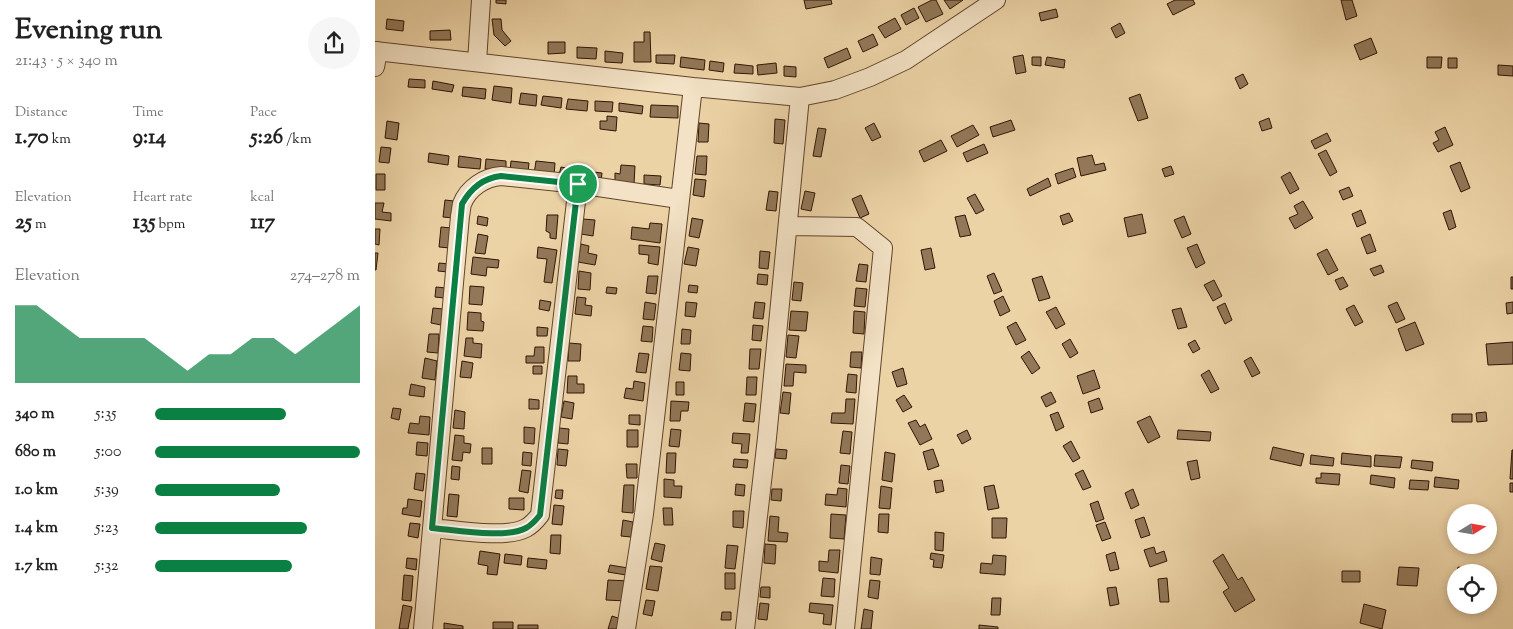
<!DOCTYPE html>
<meta charset="utf-8">
<style>
:root{--surface:#fff;--page:#f6f6f6;--text:#222;--muted:#767676;--accent:#0b8043}
body{margin:0;font-family:"Sorts Mill Goudy",serif;background:var(--page);color:var(--text);height:100vh;display:flex;flex-direction:column;font-size:19px;white-space:nowrap}
*{box-sizing:border-box;margin:0}
p{font-size:16px;color:var(--muted)}
.icon{flex:none;width:28px;height:28px;fill:none;stroke:currentColor;stroke-width:2;stroke-linecap:round;stroke-linejoin:round}
.map{position:relative;flex:1;overflow:hidden}
.drawer{display:flex;flex-direction:column;background:var(--surface);width:375px}
.drawer>*{flex:none}
.needle{width:32px;rotate:79deg}
.controls{position:absolute;left:1072px;top:504px;display:grid;gap:10px}
.controls a{display:grid;place-items:center;width:50px;height:50px;border-radius:50%;background:var(--surface);box-shadow:0 2px 8px #0003;font-size:25px}
.pin{position:absolute;display:grid;place-items:center;width:42px;height:42px;color:#fff;margin:-21px;border:2px solid #fff;border-radius:50%;box-shadow:0 1px 5px #0007}
.round{display:grid;place-items:center;flex:none;width:52px;height:52px;border-radius:26px;background:var(--page)}
.overview{display:flex;align-items:center;justify-content:space-between;height:85px;padding:0 15px}
h1{font-size:28px;font-weight:700;line-height:38px}
.figures{display:grid;grid-template-columns:repeat(3,1fr);gap:8px;height:85px;padding:5px 15px}
.figures div{display:grid;align-content:center}
.figures b{font-size:21px;font-weight:700}
.figures small{font-size:14px;font-weight:400}
.figures p{font-size:14px}
.chart{height:140px;padding:10px 15px}
.chart p{display:flex;justify-content:space-between}
.chart svg{width:100%;height:90px;margin-top:5px;fill:var(--accent);opacity:.7}
ul{padding:0 15px;list-style:none;font-size:16px}
li{display:grid;grid-template-columns:80px 60px 1fr;align-items:center;height:38px}
li i{height:12px;border-radius:6px;background:var(--accent)}
main{display:flex;flex:1;min-height:0}
.map>svg:first-child{display:block}
.building{fill:#927858;stroke:#311504}
.lines{fill:none;stroke-linecap:round;stroke-linejoin:round}
.street-casing{stroke:#60442c;stroke-width:20}
.street{stroke:#f3e2c5;stroke-width:18}
.route-casing{stroke:#fff;stroke-width:10}
.route{stroke:#0b8043;stroke-width:6}
</style>
<main>
<section class="drawer">
<div class="overview"><div><h1>Evening run</h1><p>21:43 · 5 × 340 m</p></div><a class="round"><svg class="icon" aria-label="share" viewBox="0 0 24 24"><path d="M12 15V3M7 8l5-5 5 5M5 13v7h14v-7"/></svg></a></div>
<div class="figures">
<div><p>Distance</p><b>1.70<small> km</small></b></div>
<div><p>Time</p><b>9:14</b></div>
<div><p>Pace</p><b>5:26<small> /km</small></b></div>
</div>
<div class="figures">
<div><p>Elevation</p><b>25<small> m</small></b></div>
<div><p>Heart rate</p><b>135<small> bpm</small></b></div>
<div><p>kcal</p><b>117</b></div>
</div>
<div class="chart"><p><span>Elevation</span>274–278 m</p>
<svg viewBox="0 0 160 44" preserveAspectRatio="none"><path d="M0 44V6L10 6L20 14L30 22L40 22L50 22L60 22L70 30L80 38L90 30L100 30L110 22L120 22L130 30L140 22L150 14L160 6V44z"/></svg>
</div>
<ul>
<li><b>340 m</b>5:35<i style="width:64%"></i></li>
<li><b>680 m</b>5:00<i style="width:100%"></i></li>
<li><b>1.0 km</b>5:39<i style="width:61%"></i></li>
<li><b>1.4 km</b>5:23<i style="width:74%"></i></li>
<li><b>1.7 km</b>5:32<i style="width:67%"></i></li>
</ul>
</section>
<div class="map">
<svg width="1138" height="629" viewBox="0 0 1138 629">
<rect width="100%" height="100%" fill="#ecd3a6"/>
<filter id="stains"><feTurbulence type="fractalNoise" baseFrequency=".004" numOctaves="4"/><feColorMatrix values="0 0 0 0 .2 0 0 0 0 .09 0 0 0 0 .02 0 0 0 .5 -.17"/></filter>
<radialGradient id="worn" r=".72"><stop offset=".6" stop-color="#630" stop-opacity="0"/><stop offset="1" stop-color="#630" stop-opacity=".3"/></radialGradient>
<path class="building" d="M121,0H131V4L121,3Z
M429,0H456L457,4L431,9Z
M557,0H561L568,14L551,22L543,7Z
M569,0H588L575,9Z
M800,0H818L820,4L798,15L792,4Z
M966,0H977L982,16L971,20Z
M539,8L544,18L531,25L526,15Z
M681,9L683,17L666,21L664,13Z
M520,18L526,29L510,38L503,27Z
M12,19L29,21L28,31L11,29Z
M117,19H126L127,30L136,41L130,46L119,35Z
M745,23L750,33L741,38L736,28Z
M75,30L76,40H55V31Z
M269,32H275L276,62H259V42H269Z
M498,34L503,45L488,52L483,41Z
M996,38L1002,53L985,60L979,45Z
M173,42H190V53L173,54Z
M202,47L222,48L221,59L202,58Z
M472,48L476,58L453,68L449,58Z
M230,51L248,53L247,63L230,62Z
M281,55H300L299,64L281,63Z
M648,55L651,72L641,74L638,57Z
M306,57L330,60L329,70L305,67Z
M657,57H666V66L657,65Z
M672,57L690,60L689,68L670,65Z
M1052,57H1067L1066,68H1052Z
M1073,58H1082V68H1073Z
M335,61L349,63L348,72L334,70Z
M401,63L402,73L383,75L382,65Z
M360,64L378,66V74L359,73Z
M1123,65L1138,66V76L1123,75Z
M409,66L421,67V77L409,76Z
M868,74L873,84L865,89L860,78Z
M34,79L50,80V88L33,87Z
M58,81L79,85L77,92L57,89Z
M119,86L137,88L136,103L117,100Z
M88,87L111,89L110,99L87,96Z
M146,93L162,95L161,106L144,104Z
M765,94L773,118L763,121L754,98Z
M168,96L187,98L186,108L166,105Z
M193,99L213,101L212,111L191,109Z
M220,101L238,102L237,112L220,111Z
M244,103L268,106L267,114L244,111Z
M276,105L303,106V118L275,117Z
M232,116L242,117L241,131L225,129V121H232Z
M894,118L897,128L887,131L884,122Z
M400,119L410,120L408,144L399,143Z
M636,120L640,130L618,137L615,127Z
M12,121L24,123L22,140L10,138Z
M324,123L334,124L333,142H323Z
M499,123L506,137L497,141L490,128Z
M598,125L604,135L582,147L576,136Z
M1070,127L1078,145L1063,152L1058,143L1064,140L1060,132Z
M443,128L451,129L446,157L438,156Z
M952,133L956,141L940,149L936,141Z
M566,140L572,151L549,162L544,151Z
M609,144L613,153L592,162L588,153Z
M6,147L16,148L14,163L4,162Z
M951,150L962,172L955,176L943,154Z
M54,153L74,156L73,165L53,162Z
M717,155L720,165L729,163L731,170L706,176L702,158Z
M84,156L106,159L105,169L83,167Z
M322,156H332L331,175L320,174Z
M111,159L131,161V170L110,169Z
M136,161L154,163L153,172L135,171Z
M161,161L180,163L179,176L159,174Z
M1085,162L1095,188L1086,192L1075,166Z
M246,165L260,166L259,184L240,182V173L245,174Z
M796,166L799,174L790,177L787,169Z
M186,167L201,170L199,179L184,175Z
M698,168L701,177L683,184L680,174Z
M209,171L227,173L226,182L208,180Z
M915,172L924,189L915,194L906,177Z
M1,174H10V190H1Z
M269,175L286,176L285,185L269,184Z
M673,178L676,186L655,196L652,189Z
M320,179L331,180L329,197L318,195Z
M974,187L978,196L968,200L964,191Z
M394,191L403,192L401,211L391,210Z
M430,191L440,193L436,211L426,209Z
M600,194L609,210L601,214L592,198Z
M486,195L494,214L485,218L477,199Z
M70,200L79,201L78,218L68,217Z
M928,201L938,218L920,229L914,218L923,214L919,206Z
M0,203H9L7,212L16,213V221L0,219Z
M986,210L991,223L982,227L977,214Z
M1076,210L1081,227L1074,230L1068,213Z
M694,213L698,221L688,225L685,216Z
M767,214L771,233L753,237L749,218Z
M172,215H183L181,239L175,238V233L171,231Z
M590,215L596,235L585,237L580,217Z
M103,216L113,218L112,226L102,224Z
M809,216L816,234L807,238L799,220Z
M317,218L328,220L324,238L314,236Z
M208,219L220,220L218,236L206,234Z
M275,223L287,224L285,243L256,239L257,227L274,229Z
M66,227L76,228L75,248L64,247Z
M0,229H5L4,245L0,244Z
M103,234L113,236L110,254L100,253Z
M995,234L1001,251L992,254L986,238Z
M206,244L214,246L213,253L222,255L220,265L203,262Z
M822,244L830,263L821,268L812,248Z
M264,245L285,247L283,265L273,263L274,255L264,254Z
M163,247L182,250L177,283L169,282L172,259L162,258Z
M313,247L324,249L321,266L309,264Z
M556,248L560,268L550,270L546,250Z
M952,249L963,270L953,275L942,254Z
M385,251L395,252L393,269L384,268Z
M0,253H3L1,270H0Z
M98,257L124,260L123,268L112,267L111,276L96,274Z
M64,263L74,264L73,272L63,271Z
M484,264L493,265L491,282L481,281Z
M1006,265L1009,272L999,276L995,269Z
M204,271L216,273L215,290L203,289Z
M619,273L627,291L619,294L612,276Z
M383,274L393,275L392,285L382,284Z
M273,276H283L281,294L271,293Z
M667,276L675,298L664,301L657,279Z
M968,277L973,286L965,290L960,280Z
M1136,277H1138V289H1136Z
M839,280L847,296L838,301L829,285Z
M419,282L428,283L426,301L417,300Z
M314,285L323,286L322,293L313,292Z
M95,286L109,287L107,305L94,304Z
M61,287L71,288L69,298L60,297Z
M232,287L242,288L241,294L231,293Z
M481,288L492,289L490,307L479,306Z
M628,296L635,311L625,316L619,301Z
M202,297L211,298L210,305L217,306L216,316L200,314Z
M165,300L176,302L174,311L164,309Z
M270,302L281,304L279,320L268,319Z
M311,302L322,303L320,317L310,316Z
M380,302L390,303L388,319L378,318Z
M1022,302L1030,319L1021,323L1013,306Z
M1138,302V313L1132,314L1131,303Z
M850,303L857,320L850,324L842,307Z
M979,305L988,322L980,326L971,309Z
M681,307L690,324L681,329L671,312Z
M58,308L68,309L66,325L56,323Z
M806,308L812,327L803,329L797,310Z
M416,311L433,312L431,331L414,330Z
M479,311L490,312L489,334L478,333Z
M93,312L106,313V321L109,322L108,331L92,330Z
M641,322L651,340L641,345L632,327Z
M1040,322L1049,344L1031,351L1023,329Z
M378,325L388,326L386,341L377,340Z
M268,326L278,327L277,342L266,341Z
M162,327L173,328L172,336H162Z
M307,329L316,330L315,344H306Z
M54,334H64L63,353L52,352Z
M413,335L424,336L421,358L411,357Z
M91,338H98V343L107,344L106,358L89,356Z
M695,339L703,353L695,358L687,344Z
M820,340L825,349L818,353L813,344Z
M1138,342V364L1113,365L1111,344Z
M194,343L206,344L205,361H193Z
M160,347H169V363H151V356H159Z
M375,349H386L384,369H374Z
M654,351L665,368L657,374L646,357Z
M476,352H487L486,368L475,367Z
M264,353L274,354L271,373L261,372Z
M306,353L316,354L315,371L304,370Z
M876,357L885,373L877,377L869,361Z
M50,358L62,361L60,380L47,378Z
M87,361L98,363L96,378L85,377Z
M411,364L431,365V373L419,372L418,386H409Z
M158,366H167V374H158Z
M528,368L532,384L522,387L517,372Z
M719,370L725,388L708,394L702,376Z
M834,370L844,389L836,393L826,375Z
M473,374L482,375L481,393L471,392Z
M193,376H202V384H209V393H192Z
M372,377H382L381,395H371Z
M259,381L270,383L268,401L249,398L251,388L258,389Z
M301,382H309V395H301Z
M36,384L50,387L49,397L34,395Z
M408,392L416,393L414,414L405,413Z
M676,392L681,402L671,407L666,397Z
M529,395L537,407L528,412L521,400Z
M724,398L728,409L716,413L713,402Z
M154,399L164,400V409H154Z
M471,399H480L478,424L456,423L457,413H470Z
M189,401L199,403L197,419L186,417Z
M296,401L314,402L313,411H306L305,421H295Z
M370,403L381,404L379,422L368,421Z
M18,408L26,409L24,420L16,418Z
M80,410L90,412L89,429L78,428Z
M683,412L689,427L681,431L675,415Z
M1111,412L1112,421L1102,422L1101,413Z
M1077,414H1097V422H1077Z
M254,415H265V425L254,424Z
M45,416L55,417L54,435L33,433L35,423L44,424Z
M775,416L785,437L773,443L762,422Z
M541,420L545,427L550,424L557,439L545,445L533,423Z
M149,427L160,428L159,444L149,443Z
M184,428L194,429L193,444L183,443Z
M296,429L306,430L304,447L294,446Z
M252,430H263V447H252Z
M592,430L596,439L587,444L582,435Z
M803,430L836,432L835,441L802,439Z
M468,431L477,432L475,454L465,453Z
M358,433L375,434L373,453H366L367,444L357,443Z
M80,435L89,436V443L96,444L95,453L88,452L87,461L77,460Z
M696,441L705,458L698,462L688,446Z
M42,442L53,443L52,456L41,455Z
M898,447L929,454L926,466L895,459Z
M107,448H117V464H107Z
M183,449L193,450L191,466L182,465Z
M401,449L412,450L411,459L400,458Z
M558,449L564,466L553,470L548,452Z
M1137,450H1138V479H1135Z
M148,452L157,453L156,466L147,465Z
M510,452L520,454L517,482L507,480Z
M292,453H301L300,473H291Z
M967,453L996,456V467L966,464Z
M936,455L959,458L958,466L935,464Z
M1000,455L1027,457L1025,468L999,466Z
M359,459L373,460L372,468L358,467Z
M822,460L825,478L816,480L812,462Z
M1037,460L1058,462L1057,471L1036,468Z
M251,464H262V478H252Z
M466,465L475,466L473,484L464,483Z
M77,466L85,467L84,480L76,479Z
M147,470L156,471L153,493L144,491Z
M708,470L716,487L708,490L700,474Z
M41,473L50,474L48,491L39,489Z
M946,473L965,474L964,485L941,483V478H946Z
M996,475L1020,478L1019,488L995,484Z
M1060,477L1084,480L1083,489L1059,487Z
M289,479L299,480V486H307L306,498L289,497Z
M567,480L569,491L561,493L559,481Z
M1035,480L1054,481L1053,490L1034,489Z
M1135,483H1138V492H1135Z
M361,484L370,485L369,496L360,495Z
M249,485H259L258,513L247,512Z
M619,485L624,508L613,510L609,487Z
M506,486L517,488L515,509L504,508Z
M463,488L472,489L471,507L450,505L451,494L462,495Z
M397,489H407L406,501L396,500Z
M758,489L764,505L756,509L750,493Z
M181,490H188L187,499L180,498Z
M74,494L84,495L82,517L72,516Z
M134,498H149V510L134,509Z
M33,499L47,501L45,517L27,514L28,508H32Z
M723,501L729,519L721,522L715,504Z
M179,505L189,506L187,525L177,524Z
M288,508H297L298,525H289Z
M358,511H369L368,528L358,527Z
M456,514L471,515L469,539L455,538Z
M504,514H514L513,533L503,532Z
M395,516L404,517L403,532L413,533L412,542L393,541Z
M769,517L775,535L766,538L760,520Z
M617,518H632L631,538H617Z
M248,520L258,522L256,537L246,536Z
M730,522L736,538L727,541L721,525Z
M35,523L45,524L43,538L33,536Z
M560,532L569,533L568,551L560,550Z
M176,535H186L185,554L175,553Z
M280,543L290,545L287,562L276,559Z
M390,544L401,545L400,564L389,563Z
M352,545L363,546L360,569L350,568Z
M779,547L781,554L789,551L792,561L775,567L769,550Z
M454,550H465L463,573L444,571V561L453,562Z
M105,551L125,554L122,575L112,574L113,566L103,564Z
M740,552L744,569L735,571L731,555Z
M556,553L569,555L567,568L558,567L559,560L555,559Z
M130,554L147,556L146,565L129,563Z
M848,554L863,580L867,577L880,600L860,612L848,592L854,588L838,561Z
M618,555L631,556L630,575L605,573L606,563L617,564Z
M496,557L507,559L505,575L495,574Z
M32,558L42,559L41,570L31,568Z
M153,558L172,560L171,569L152,567Z
M235,565L253,568L251,575L233,572Z
M275,566L287,567L283,591L271,589Z
M1024,567L1044,568L1042,586L1022,585Z
M1083,567L1101,570V572H1082Z
M967,571H985V582H967Z
M350,573H360V589H350Z
M29,575L38,576L36,601L27,600Z
M448,578L460,579L459,597L446,596Z
M792,578L794,602H785L783,579Z
M1081,579V598H1078Z
M233,580L254,581L252,601L231,600Z
M495,580L505,581L503,599L493,597Z
M386,587H395V598L385,597Z
M741,587L744,604L735,606L732,588Z
M617,598H626L625,615H616Z
M271,600L280,601L277,616L268,614Z
M385,603L394,604L392,620L383,619Z
M435,603L458,605L456,625L448,624L449,614L434,612Z
M989,604L1011,610L1007,629L985,623Z
M28,605L37,607L33,629H24Z
M489,609L498,611L496,629H486Z
M347,612H356V620H346Z
M237,616L246,619L242,629H233Z
M118,622H138V629H118Z
M69,623L88,626V629H69Z
M143,625H163V629H143Z
M604,625L623,627V629H604Z"/>
<g class="lines">
<defs>
<path id="street" d="M0,51L318,87L425,97L460,90L495,77L531,60L621,0
M102,62L106,0
M0,67L3,51
M413,226L482,227L508,248L470,629
M57,528C81,530 130,539 151,528C157,525 161,520 165,515L203,184
M48,629L85,216C86,212 86,207 87,204C93,188 110,177 126,176L203,184L304,199
M251,629L269,514L318,87
M370,629L392,438L425,97"/>
</defs>
<use href="#street" class="street-casing"/>
<use href="#street" class="street"/>
</g>
<g class="lines">
<defs>
<path id="route" d="M126,176L203,184L165,515C161,520 157,525 151,528C130,539 81,530 57,528L87,204C96,188 108,178 126,176Z"/>
</defs>
<use href="#route" class="route-casing"/>
<use href="#route" class="route"/>
</g>
<rect width="100%" height="100%" filter="url(#stains)"/>
<rect width="100%" height="100%" fill="url(#worn)"/>
</svg>
<div class="controls">
<a><svg class="needle" viewBox="-14 -14 28 28"><path d="M0-13l5 13h-10z" fill="#e53935"/><path d="M0 13l5-13h-10z" fill="#767676"/></svg></a>
<a><svg class="icon" aria-label="locate" viewBox="0 0 24 24"><circle cx="12" cy="12" r="6"/><path d="M12 2v4M12 18v4M2 12h4M18 12h4"/></svg></a>
</div>
<div class="pin" style="left:203px;top:184px;background:#1e9e55"><svg class="icon" aria-label="arrive" viewBox="0 0 24 24"><path d="M6 21V4h12l-3 4 3 4H6"/></svg></div>
</div>
</main>
